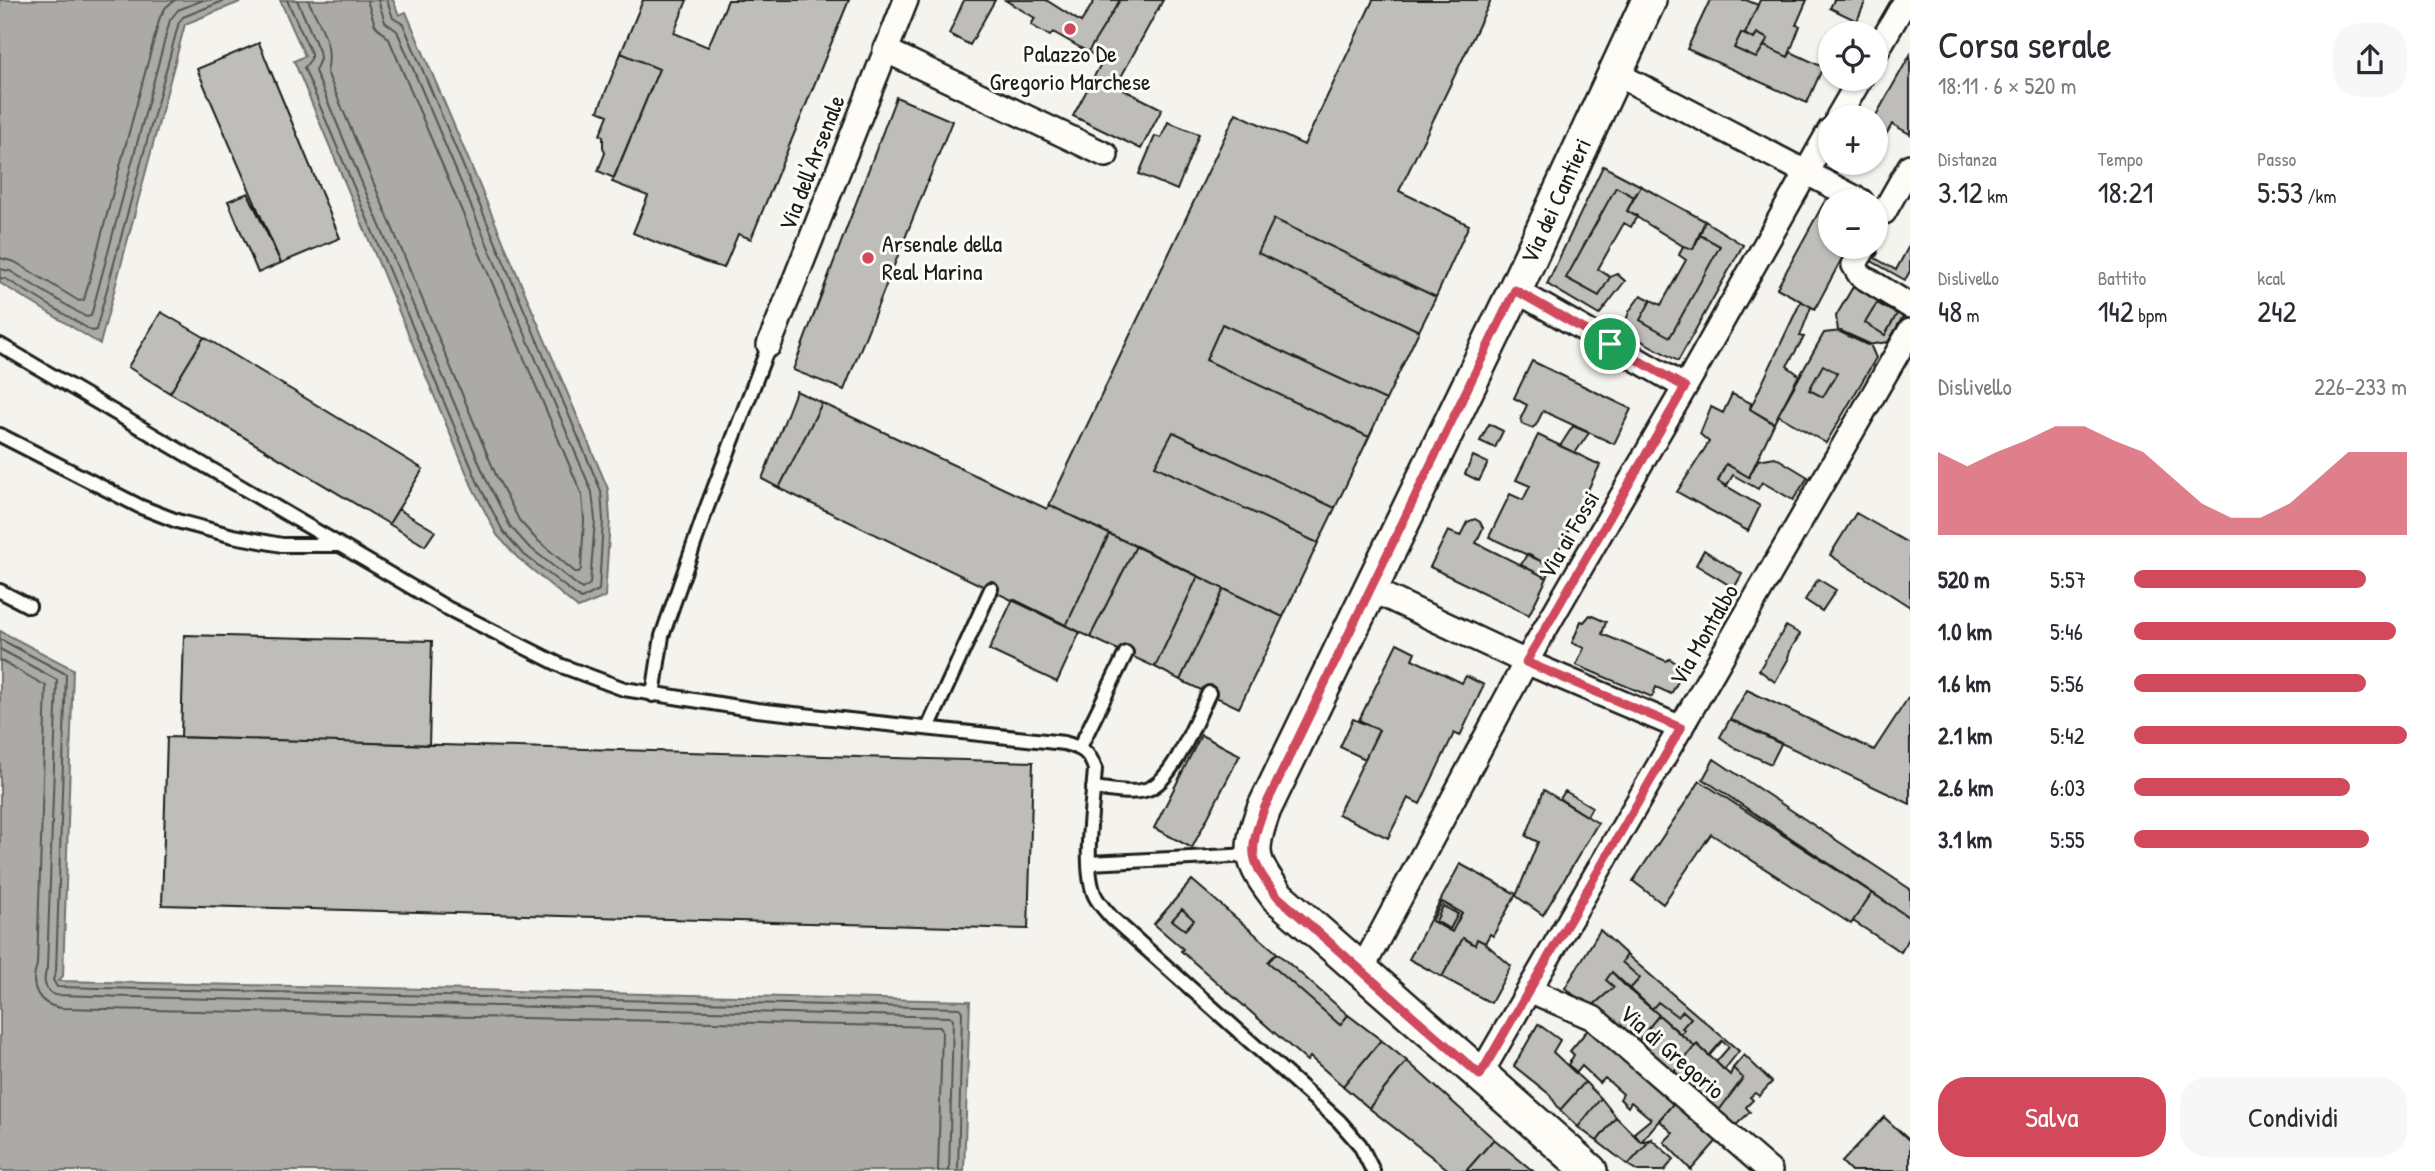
<!DOCTYPE html>
<html lang="it">
<meta charset="utf-8">
<style>
:root{--surface:#fff;--page:#f7f7f7;--text:#2b2b33;--muted:#7c7c81;--accent:#d1495b}
body{margin:0;font-family:"Patrick Hand",sans-serif;background:var(--page);color:var(--text);height:100vh;display:flex;flex-direction:column;font-size:26px;white-space:nowrap}
*{box-sizing:border-box;margin:0}
p{font-size:23px;color:var(--muted)}
.icon{flex:none;width:38px;height:38px;fill:none;stroke:currentColor;stroke-width:2;stroke-linecap:round;stroke-linejoin:round}
.map{position:relative;flex:1;overflow:hidden}
.side{display:flex;flex-direction:column;background:var(--surface);width:525px}
.side>*{flex:none}
.buttons{position:absolute;left:1818px;top:21px;display:grid;gap:14px}
.buttons a{display:grid;place-items:center;width:70px;height:70px;border-radius:50%;background:var(--surface);box-shadow:0 2px 5px #0004;font-size:35px}
.pin{position:absolute;display:grid;place-items:center;width:60px;height:60px;color:#fff;margin:-30px;border:4px solid #fff;border-radius:50%;box-shadow:0 2px 7px #0007}
.round{display:grid;place-items:center;flex:none;width:74px;height:74px;border-radius:28px;background:var(--page)}
.overview{display:flex;align-items:center;justify-content:space-between;height:119px;padding:0 28px}
h1{font-size:38px;font-weight:600;line-height:52px}
.figures{display:grid;grid-template-columns:repeat(3,1fr);gap:10px;height:119px;padding:7px 28px}
.figures div{display:grid;align-content:center}
.figures b{font-size:30px;font-weight:600}
.figures small{font-size:19px;font-weight:400}
.figures p{font-size:19px}
.chart{height:196px;padding:14px 28px}
.chart p{display:flex;justify-content:space-between}
.chart svg{width:100%;height:126px;margin-top:7px;fill:var(--accent);opacity:.7}
.button{display:flex;gap:14px;margin-top:auto;padding:14px 28px}
.button a{flex:1;height:80px;border-radius:28px;background:var(--accent);color:#fff;font-size:28px;font-weight:600;line-height:80px;text-align:center}
.button a+a{background:var(--page);color:var(--text)}
ul{padding:0 28px;list-style:none;font-size:23px}
li{display:grid;grid-template-columns:112px 84px 1fr;align-items:center;height:52px}
li i{height:18px;border-radius:9px;background:var(--accent)}
main{display:flex;flex:1;min-height:0}
.map>svg:first-child{display:block}
.water{fill:#abaaa6;stroke:#72716f;stroke-width:2}
.lines{fill:none;stroke-linecap:round;stroke-linejoin:round}
.shore{stroke:#555553;stroke-width:2}
.building{fill:#bebdba;stroke:#1c1c1c;stroke-width:2;fill-rule:evenodd}
.service-casing{stroke:#1c1c1c;stroke-width:18}
.minor-casing{stroke:#1c1c1c;stroke-width:28}
.secondary-casing{stroke:#1c1c1c;stroke-width:38}
.service{stroke:#fdfcf7;stroke-width:12}
.minor{stroke:#fdfcf7;stroke-width:23}
.secondary{stroke:#fdfcf7;stroke-width:33}
.route-casing{stroke:#fff;stroke-width:14}
.route{stroke:#d1495b;stroke-width:9}
.poi-dot{fill:#d1495b;stroke:#fdfcf7;stroke-width:2.5}
.labels{text-anchor:middle;stroke-width:6;stroke-linejoin:round;paint-order:stroke}
.poi-label{font-size:24px;fill:#1c1c1c;stroke:#fdfcf7}
.street-label{font-size:24px;fill:#1c1c1c;stroke:#fdfcf7}
</style>
<main>
<div class="map">
<svg width="1910" height="1171" viewBox="0 0 1910 1171">
<rect width="100%" height="100%" fill="#f4f3ee"/>
<filter id="ink" filterUnits="userSpaceOnUse"><feTurbulence type="fractalNoise" baseFrequency=".0143" numOctaves="2"/><feDisplacementMap in="SourceGraphic" scale="14" xChannelSelector="R" yChannelSelector="G"/><feConvolveMatrix kernelMatrix="1 2 1 2 8 2 1 2 1" color-interpolation-filters="sRGB"/></filter>
<g filter="url(#ink)">
<path class="water" d="M0,0H245L185,24L100,344L0,283Z
M280,0H393L399,15L406,12L608,489L610,520L605,597L578,608L517,557L497,535L472,486L294,61L305,56Z
M0,631L73,669L63,976L58,981L970,1001L964,1171H0Z"/>
<g class="lines">
<path class="shore" d="M287,0L311,53V59L304,68L478,483L503,531L522,553L581,599L599,590L603,520L601,491L403,24L393,18L387,0
M297,0L319,51L320,59L315,71L486,479L510,526L528,546L582,589L590,584L595,520L592,492L397,31L385,22L378,0
M308,0C320,26 334,43 327,72L496,475L519,520L536,539L575,572H579L581,569L584,520L582,495L389,39L375,25L367,0
M0,258L15,262L79,301L84,300L160,17L166,7L175,0
M0,269L10,271L86,317L91,316L170,20L178,10L203,0
M0,278L6,279L92,331L96,330L179,22L183,17L226,0
M0,639L66,674L56,971L53,980L57,987L960,1008L962,1012L958,1171
M0,649L57,680L47,968C43,979 43,988 54,995L951,1017L953,1020L949,1171
M0,660L46,686L37,965C29,986 38,1005 61,1008L940,1027L942,1031L938,1171"/>
</g>
<path class="building" d="M643,0H687L674,33L708,47L728,0H849L751,239L738,234L724,268L704,262L633,233L648,196L612,182L659,69L621,53Z
M964,0H995L970,45L949,34Z
M1005,0H1046L1081,22L1095,0H1120L1088,52L1053,32L1050,36L1031,25L1035,18Z
M1120,0H1163L1116,86L1162,109L1141,149L1073,116L1103,60L1088,52Z
M1373,0H1491L1399,191L1469,225L1436,297L1274,219L1258,253L1419,331L1386,400L1222,324L1206,360L1369,437L1335,508L1173,432L1155,466L1318,543L1283,617L1049,505L1236,113L1304,145Z
M1710,0H1746L1758,5L1745,34L1741,33L1734,48L1756,58L1764,46L1788,57L1791,52L1823,67L1807,103L1687,49Z
M1760,0H1807L1796,25L1800,26L1788,57L1764,46L1768,39L1757,33L1754,39L1745,34Z
M1834,0H1866L1857,21L1830,8Z
M1741,33L1754,39L1757,33L1768,39L1756,58L1734,48Z
M259,43L340,238L281,263L197,69Z
M621,53L659,69L614,178L598,171L605,153L603,147V136L600,135L608,115L598,111Z
M1910,55V134L1892,124L1880,146L1876,144L1875,117Z
M896,97L952,121L844,390L793,370Z
M1168,122L1199,134L1177,190L1139,174L1155,136L1161,138Z
M1603,166L1641,186L1634,197L1616,187L1566,278L1599,296L1610,277L1617,274L1625,281L1599,315L1547,284Z
M1641,186L1705,221L1693,249L1683,246L1627,211Z
M1616,187L1634,197L1627,211L1637,216L1631,227L1624,223L1598,269L1610,277L1599,296L1566,278Z
M248,193L281,263L258,273L228,201Z
M1827,197L1834,201H1830V247H1848L1815,309L1777,288Z
M1274,219L1436,297L1419,331L1258,253Z
M1705,221L1743,245L1678,361L1622,330L1630,310L1641,295L1651,300L1640,320L1670,337L1720,246L1700,235Z
M1700,235L1720,246L1670,337L1640,320L1651,300L1661,305L1686,260L1679,255L1683,246L1693,249Z
M1910,244V271L1905,280L1868,259L1873,250L1878,253L1875,258L1896,270Z
M1857,280L1907,310L1888,342L1867,345L1838,331L1836,316ZM1877,303L1897,314L1885,335L1865,323Z
M1801,301L1811,307L1800,336L1804,337L1787,366L1799,375L1774,423L1750,409Z
M1877,303L1897,314L1885,335L1865,323Z
M161,312L204,337L170,393L128,367Z
M1222,324L1386,400L1369,437L1206,360Z
M1841,331L1870,344L1876,358L1826,443L1778,415L1824,333ZM1823,365L1837,373L1823,397L1809,390Z
M204,337L423,469L389,524L170,393Z
M1532,361L1631,409L1614,444L1543,411L1536,425L1532,428L1522,424L1521,418L1527,405L1514,398Z
M1823,365L1837,373L1823,397L1809,390Z
M796,391L822,403L779,488L762,479Z
M1732,394L1751,403L1750,409L1774,424L1749,477L1726,464L1718,481L1760,506L1748,531L1677,492L1709,442L1700,434L1711,407L1723,413Z
M822,403L1047,509L1049,505L1109,534L1066,626L779,488Z
M1489,424L1503,431L1495,448L1480,441Z
M1573,426L1589,433L1575,453L1560,446Z
M1173,432L1335,508L1318,543L1155,466Z
M1538,435L1600,465L1551,566L1489,537L1510,494L1523,500L1530,486L1516,480Z
M1473,456L1488,463L1479,481L1465,474Z
M1775,457L1808,477L1793,500L1762,482L1758,489L1733,475L1726,487L1718,481L1726,464L1749,477L1758,460Z
M398,509L435,531L425,546L389,524Z
M1856,513L1910,544V607L1830,555Z
M1475,519L1480,522L1483,528L1476,543L1547,578L1529,615L1430,567L1448,531L1460,536L1467,522Z
M1109,534L1136,546L1090,637L1066,626Z
M1136,546L1198,576L1155,667L1090,637Z
M1704,550L1742,574L1734,588L1696,565Z
M1527,554L1551,566L1547,578L1521,565Z
M1198,576L1224,589L1180,680L1155,667Z
M1818,579L1836,590L1822,611L1805,600Z
M1224,589L1283,617L1239,708L1180,680Z
M1013,599L1080,632L1057,682L989,650Z
M1590,615L1606,622L1602,634L1666,661L1670,659L1685,669L1671,694L1656,687L1652,697L1576,665L1584,648L1572,643L1581,621L1584,622Z
M1786,626L1800,634L1791,649L1788,657L1789,658L1775,682L1759,670Z
M184,635L432,641L429,745L181,737Z
M1397,643L1415,652L1412,659L1462,683L1466,676L1484,685L1460,736L1454,733L1420,804L1408,798L1388,838L1338,814L1379,730L1359,720Z
M1747,690L1874,750L1910,695V804L1730,719Z
M1353,719L1379,730L1365,759L1340,747Z
M1730,719L1781,744L1771,764L1735,748L1720,737Z
M1201,735L1240,755L1192,848L1154,828Z
M167,737L1033,762L1028,929L162,905Z
M1714,759L1910,889V918L1703,779Z
M1700,781L1872,893L1851,924L1711,834L1663,904L1633,881Z
M1544,790L1598,823L1543,915L1516,896L1538,842L1526,836Z
M1565,791L1592,807L1587,816L1560,799Z
M1460,864L1516,894L1493,936L1490,934L1485,943L1477,939L1475,945L1463,938L1442,977L1409,959ZM1442,902L1462,913L1452,932L1432,921Z
M1192,880L1277,953L1268,962L1340,1025L1348,1015L1381,1040L1343,1086L1310,1057L1307,1061L1181,951L1183,949L1154,924ZM1182,909L1194,920L1185,930L1172,920Z
M1872,893L1910,918V937L1901,952L1853,921Z
M1442,902L1462,913L1452,932L1432,921ZM1443,906L1458,914L1450,929L1436,921Z
M1443,906L1458,914L1450,929L1436,921Z
M1182,909L1194,920L1185,930L1172,920Z
M1600,930L1627,955L1622,962L1640,978L1629,990L1612,972L1606,980L1614,987L1590,1008L1565,988Z
M1463,938L1475,945L1477,939L1485,943L1511,966L1491,1003L1442,977Z
M1277,953L1348,1015L1340,1025L1268,962Z
M1627,955L1739,1051L1724,1070L1716,1062L1729,1047L1722,1041L1709,1056L1697,1044L1695,1046L1680,1034L1685,1030L1682,1028L1691,1018L1683,1011L1678,1017L1658,1002L1652,1009L1629,990L1640,978L1622,962Z
M1612,972L1659,1015L1638,1041L1590,1008L1614,987L1606,980Z
M1658,1002L1678,1017L1683,1011L1691,1018L1682,1028L1685,1030L1680,1034L1652,1009Z
M1659,1015L1695,1046L1672,1074L1638,1041Z
M1538,1024L1560,1040L1553,1052L1585,1082L1560,1110L1549,1094L1514,1066Z
M1591,1026L1678,1098L1641,1142L1634,1133L1651,1119L1631,1102L1628,1107L1620,1099L1623,1094L1605,1078L1600,1083L1582,1066L1577,1072L1568,1065L1574,1055L1570,1051Z
M1381,1040L1407,1061L1369,1108L1343,1086Z
M1697,1044L1730,1075L1733,1068L1743,1078L1717,1113L1672,1074Z
M1744,1055L1772,1082L1759,1096L1755,1093L1750,1097L1753,1100L1746,1107L1750,1112L1734,1127L1717,1113L1743,1078L1733,1068Z
M1407,1061L1494,1139L1466,1171H1450L1369,1108Z
M1585,1082L1601,1098L1578,1127L1560,1110Z
M1601,1098L1616,1117L1597,1141L1578,1127Z
M1678,1098L1721,1136L1691,1170L1664,1142L1673,1133L1659,1120Z
M1616,1117L1641,1142L1651,1139L1628,1165L1597,1141Z
M1884,1117L1910,1141V1171H1851L1842,1162Z
M1494,1139L1533,1171H1466Z
M1651,1139L1674,1159L1664,1171H1638L1628,1165Z"/>
<g class="lines">
<defs>
<path id="service" d="M0,345L447,608L562,666L624,689L757,710L1064,743C1082,748 1089,751 1095,769C1093,801 1082,868 1095,896C1099,904 1106,911 1112,918L1339,1121L1360,1145L1373,1171
M0,435L141,507L177,521L233,536L282,545H337
M0,591L29,606
M653,695L662,636L707,507L769,345
M928,728L991,589
M1080,747L1126,653
M1093,788C1110,790 1133,795 1148,789C1174,780 1197,717 1209,693
M1089,863L1252,855"/>
<path id="minor" d="M885,50L1106,155
M1876,52L1906,0
M1615,73L1861,201
M1838,117L1860,79
M1884,212L1910,166
M1865,247L1854,265L1860,275L1910,306
M1515,290L1685,387
M769,345L906,0
M1370,589L1526,662L1681,728
M1361,971L1526,662L1685,387L1830,130
M1529,990L1593,1018L1770,1171
M1480,1075L1910,331"/>
<g id="secondary">
<path id="s1" d="M1590,1171L1278,897C1250,861 1248,852 1264,809L1515,290L1649,0"/>
</g>
</defs>
<use href="#service" class="service-casing"/>
<use href="#minor" class="minor-casing"/>
<use href="#secondary" class="secondary-casing"/>
<use href="#service" class="service"/>
<use href="#minor" class="minor"/>
<use href="#secondary" class="secondary"/>
</g>
</g>
<g class="lines" filter="url(#ink)">
<defs>
<path id="route" d="M1515,290L1685,387L1526,662L1681,728L1480,1075L1278,897C1249,861 1248,852 1264,809Z"/>
</defs>
<use href="#route" class="route-casing"/>
<use href="#route" class="route"/>
</g>
<g class="poi-dot">
<circle cx="1070" cy="29" r="7"/>
<circle cx="868" cy="258" r="7"/>
</g>
<g class="labels">
<g class="poi-label">
<text x="1070" y="62">Palazzo De<tspan x="1070" dy="28">Gregorio Marchese</tspan></text>
<text x="882" y="252" text-anchor="start">Arsenale della<tspan x="882" dy="28">Real Marina</tspan></text>
</g>
<g class="street-label">
<text transform="translate(812 163) rotate(-69)" y="8">Via dell'Arsenale</text>
<text dy="8" stroke="none"><textPath href="#s1" startOffset="1186">Via dei Cantieri</textPath></text>
<text transform="translate(1569 535) rotate(-60)" y="8">Via ai Fossi</text>
<text transform="translate(1704 635) rotate(-60)" y="8">Via Montalbo</text>
<text transform="translate(1672 1052) rotate(41)" y="8">Via di Gregorio</text>
</g>
</g>
</svg>
<div class="buttons">
<a><svg class="icon" aria-label="locate" viewBox="0 0 24 24"><circle cx="12" cy="12" r="6"/><path d="M12 2v4M12 18v4M2 12h4M18 12h4"/></svg></a>
<a>+</a>
<a>−</a>
</div>
<div class="pin" style="left:1610px;top:344px;background:#1e9e55"><svg class="icon" aria-label="arrive" viewBox="0 0 24 24"><path d="M6 21V4h12l-3 4 3 4H6"/></svg></div>
</div>
<section class="side">
<div class="overview"><div><h1>Corsa serale</h1><p>18:11 · 6 × 520 m</p></div><a class="round"><svg class="icon" aria-label="share" viewBox="0 0 24 24"><path d="M12 15V3M7 8l5-5 5 5M5 13v7h14v-7"/></svg></a></div>
<div class="figures">
<div><p>Distanza</p><b>3.12<small> km</small></b></div>
<div><p>Tempo</p><b>18:21</b></div>
<div><p>Passo</p><b>5:53<small> /km</small></b></div>
</div>
<div class="figures">
<div><p>Dislivello</p><b>48<small> m</small></b></div>
<div><p>Battito</p><b>142<small> bpm</small></b></div>
<div><p>kcal</p><b>242</b></div>
</div>
<div class="chart"><p><span>Dislivello</span>226–233 m</p>
<svg viewBox="0 0 160 44" preserveAspectRatio="none"><path d="M0 44V15L10 20L20 15L30 11L40 6L50 6L60 11L70 15L80 24L90 33L100 38L110 38L120 33L130 24L140 15L150 15L160 15V44z"/></svg>
</div>
<ul>
<li><b>520 m</b>5:57<i style="width:85%"></i></li>
<li><b>1.0 km</b>5:46<i style="width:96%"></i></li>
<li><b>1.6 km</b>5:56<i style="width:85%"></i></li>
<li><b>2.1 km</b>5:42<i style="width:100%"></i></li>
<li><b>2.6 km</b>6:03<i style="width:79%"></i></li>
<li><b>3.1 km</b>5:55<i style="width:86%"></i></li>
</ul>
<div class="button"><a>Salva</a><a>Condividi</a></div>
</section>
</main>
